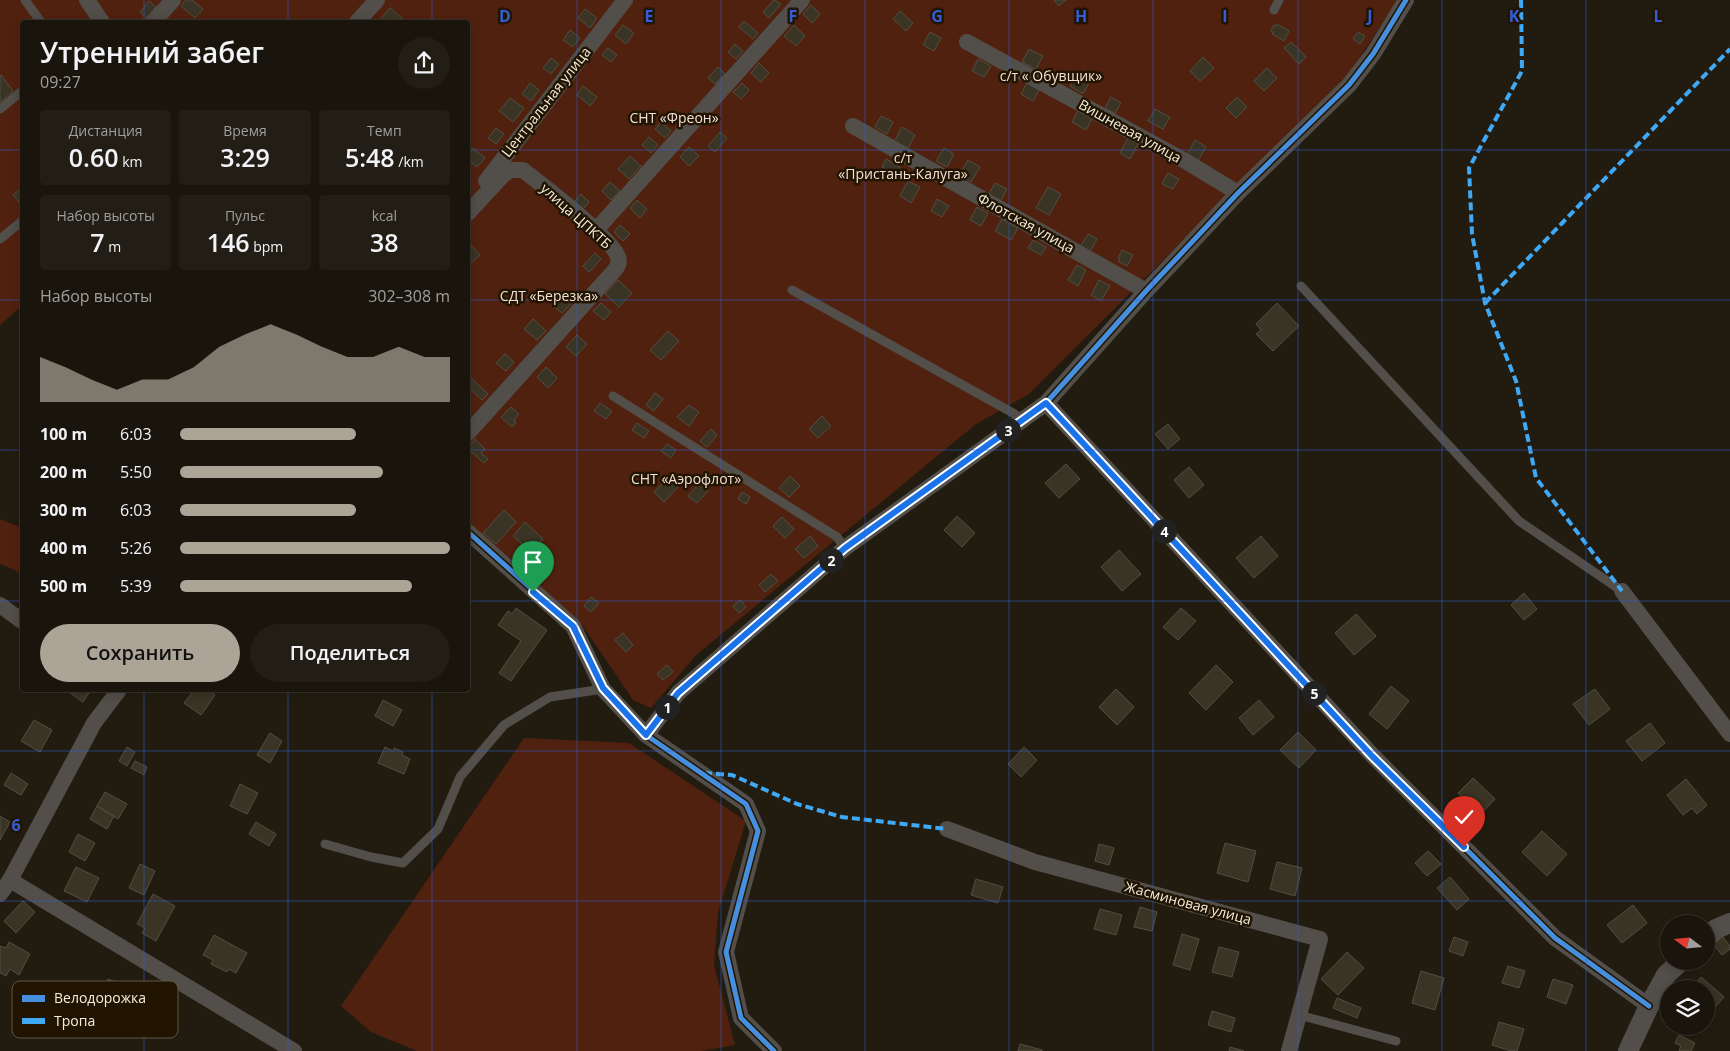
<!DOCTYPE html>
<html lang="ru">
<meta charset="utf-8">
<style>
:root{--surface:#1a150c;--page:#231e15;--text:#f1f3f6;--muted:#9f9f9d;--line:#38342d;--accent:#aba497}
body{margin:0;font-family:"Open Sans",sans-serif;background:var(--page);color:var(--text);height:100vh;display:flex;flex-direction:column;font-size:19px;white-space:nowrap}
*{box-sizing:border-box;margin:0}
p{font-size:16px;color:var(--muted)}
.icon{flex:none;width:28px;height:28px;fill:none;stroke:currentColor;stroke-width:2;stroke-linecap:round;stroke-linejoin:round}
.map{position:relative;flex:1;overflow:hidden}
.sheet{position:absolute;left:20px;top:20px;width:450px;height:672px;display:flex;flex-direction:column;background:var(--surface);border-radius:5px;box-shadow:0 2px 12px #0003,0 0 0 1px var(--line)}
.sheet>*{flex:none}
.needle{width:32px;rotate:286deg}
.fabs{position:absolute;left:1660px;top:915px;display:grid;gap:10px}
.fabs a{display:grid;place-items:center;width:55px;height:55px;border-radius:50%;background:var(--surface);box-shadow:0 2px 12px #0003,0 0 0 1px var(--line);font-size:25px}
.pin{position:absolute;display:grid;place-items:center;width:42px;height:42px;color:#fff;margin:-51px -21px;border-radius:50% 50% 50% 0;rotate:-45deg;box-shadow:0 0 5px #0007}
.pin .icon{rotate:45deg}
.km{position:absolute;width:25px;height:25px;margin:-12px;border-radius:50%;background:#222;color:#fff;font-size:14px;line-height:25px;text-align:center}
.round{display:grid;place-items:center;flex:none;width:52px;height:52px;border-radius:26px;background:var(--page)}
.head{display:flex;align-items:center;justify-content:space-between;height:85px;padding:0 20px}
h1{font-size:28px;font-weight:600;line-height:38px}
.figures{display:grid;grid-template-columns:repeat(3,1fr);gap:8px;height:85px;padding:5px 20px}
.figures div{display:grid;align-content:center;border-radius:5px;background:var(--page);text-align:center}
.figures b{font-size:25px;font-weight:600}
.figures small{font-size:14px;font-weight:400}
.figures p{font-size:14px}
.chart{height:140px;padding:10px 20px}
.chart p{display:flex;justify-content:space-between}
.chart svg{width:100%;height:90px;margin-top:5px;fill:var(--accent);opacity:.7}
.cta{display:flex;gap:10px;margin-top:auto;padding:10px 20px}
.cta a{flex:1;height:58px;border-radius:30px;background:var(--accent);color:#111;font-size:20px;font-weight:600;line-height:58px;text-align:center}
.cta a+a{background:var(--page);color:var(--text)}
ul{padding:0 20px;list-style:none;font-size:16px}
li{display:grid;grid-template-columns:80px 60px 1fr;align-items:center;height:38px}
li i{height:12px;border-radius:6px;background:var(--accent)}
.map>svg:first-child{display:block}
.green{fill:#51210f}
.building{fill:#393423;stroke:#514e43}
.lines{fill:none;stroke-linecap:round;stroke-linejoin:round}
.service{stroke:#524e4a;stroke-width:9}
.minor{stroke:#524e4a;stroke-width:16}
.tertiary{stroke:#524e4a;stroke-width:20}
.quiet{stroke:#3fa9f5;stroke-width:4;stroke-dasharray:8 4;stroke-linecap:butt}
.cycleway-casing{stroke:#211501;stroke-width:8}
.cycleway{stroke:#468fdf;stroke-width:5}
.route-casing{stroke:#fff;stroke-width:10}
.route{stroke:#1a73e8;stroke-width:6}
.grid{fill:none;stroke:#335ed9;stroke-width:1;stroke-opacity:0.55}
.labels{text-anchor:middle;stroke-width:5;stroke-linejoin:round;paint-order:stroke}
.park-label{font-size:14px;fill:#f3dfd8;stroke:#211501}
.street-label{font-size:14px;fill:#f5eddf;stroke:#211501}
.key{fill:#211501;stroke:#615644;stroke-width:1}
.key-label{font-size:14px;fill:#f5eddf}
.grid-label{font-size:16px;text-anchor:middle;font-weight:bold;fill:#335ed9;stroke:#211501;stroke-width:5;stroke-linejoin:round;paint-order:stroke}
</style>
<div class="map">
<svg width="1730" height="1051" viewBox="0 0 1730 1051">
<rect width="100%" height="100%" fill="#221c10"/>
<path class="green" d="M0,0H1397L1350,73L1029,394L976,424L696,655L651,708L633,700L583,626L468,523V22H22V306L0,325Z
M0,519L22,528V576L15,570L0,564Z
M524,738L629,743L746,821L718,913L714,965L735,1045L701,1051H417L371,1032L341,1006Z"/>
<path class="building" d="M186,0H192L203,9L195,18L181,6Z
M774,0L781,4L769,18L763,12Z
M1054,0H1066L1059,6Z
M149,1L156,7L147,18L140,12Z
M811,5L820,14L812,23L803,14Z
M390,8L403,19L400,22H381L379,21Z
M585,9L597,18L590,28L578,18Z
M900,11L913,23L906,31L893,19Z
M744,21L758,33L753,39L739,27Z
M1277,24L1289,31L1284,41L1272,34L1273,32L1271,31L1274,25L1276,26Z
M623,25L634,33L626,44L615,35Z
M794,25L805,36L796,46L784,36Z
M570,30L580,38L573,47L563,40Z
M930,32L941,38L934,51L923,45Z
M1358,32L1365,36L1360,44L1353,39Z
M1291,42L1306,57L1299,64L1284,48Z
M735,44L743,51L736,59L728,52Z
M608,48L617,55L611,62L602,55Z
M1029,49L1043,56L1036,69L1022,62Z
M1203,57L1214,68L1200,81L1190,71Z
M551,58L559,64L551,74L543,68Z
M978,59L991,66L984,77L972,71Z
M759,63L769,73L761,82L751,73Z
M718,67L725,74L715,84L708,78Z
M1267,68L1277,78L1264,91L1254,81Z
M1077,74L1090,81L1083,94L1070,86Z
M1,75L13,91L0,102V76Z
M530,83L539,90L531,101L522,94Z
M742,83L749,90L741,99L733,92Z
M1027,83L1039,90L1033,101L1021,94Z
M583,86L597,97L590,106L577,95Z
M1111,97L1121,103L1115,113L1105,108Z
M1237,97L1247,107L1236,118L1226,108Z
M510,98L524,108L513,122L499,111Z
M1079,109L1093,117L1086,130L1072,122Z
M1155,109L1170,117L1163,129L1148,121Z
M881,116L893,122L887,134L875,127Z
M661,122L671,131L665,138L655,129Z
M902,127L915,135L907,150L894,142Z
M496,128L504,134L496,144L488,138Z
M720,132L727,138L715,152L708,146Z
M1129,136L1139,142L1130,159L1120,153Z
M649,137L658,145L651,153L642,145Z
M1195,140L1206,147L1198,161L1187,155Z
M689,147L699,156L689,166L680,157Z
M473,148L485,158L477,167L468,160V155Z
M944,148L954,154L947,167L936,161Z
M630,156L641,166L629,179L618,169Z
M886,159L901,168L897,175L882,167Z
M968,160L980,167L971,182L959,175Z
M1168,173L1179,179L1173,189L1162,184Z
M908,181L920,187L911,203L900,196Z
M610,182L620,191L611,200L602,191Z
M995,183L1007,189L1001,201L989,194Z
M22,187V206L13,195Z
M1048,187L1061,194L1049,215L1036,208Z
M581,194L589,202L582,210L574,202Z
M937,199L949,206L942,217L931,211Z
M637,200L647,209L640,218L630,208Z
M977,207L988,213L981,226L970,220Z
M1002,219L1018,228L1011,240L995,231Z
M620,225L630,234L623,241L614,232Z
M1088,234L1097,239L1090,252L1080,247Z
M1033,240L1046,247L1041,255L1028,248Z
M468,242L480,255L468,266Z
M1122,250L1133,255L1127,266L1118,261L1120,259L1118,258Z
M595,253L601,259L589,272L583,266Z
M1077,265L1086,270L1078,286L1068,280Z
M618,280L632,293L619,307L605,294Z
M1099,280L1110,286L1101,301L1091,295Z
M563,293L573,302L562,313L552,305Z
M601,303L611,312L604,320L593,311Z
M1277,303L1299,326L1273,351L1256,334L1261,330L1256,324Z
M533,319L546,331L537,340L524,329Z
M668,331L679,341L661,360L650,350Z
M577,335L587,344L576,356L566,347Z
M505,354L514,362L506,371L496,363Z
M546,367L557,378L548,388L537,377Z
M471,378L488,394L482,400L468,387V382Z
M655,393L663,399L654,411L646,405Z
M600,403L612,411L606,419L594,411Z
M689,405L699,412L689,426L677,417Z
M511,407L519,414L514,420L516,422L512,427L501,417Z
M822,416L831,426L818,438L809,429Z
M637,423L649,431L644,438L632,430Z
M1168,424L1180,439L1168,449L1155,434Z
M711,429L717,435L707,447L700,441Z
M475,439L485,449L481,453L488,459L484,463L468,449Z
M667,444L676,450L671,458L661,451Z
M1066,464L1080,479L1059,498L1045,483Z
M1189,467L1204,485L1189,498L1174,480Z
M790,476L800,486L789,497L779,488Z
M668,478L678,487L664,502L654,492Z
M700,482L709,490L697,503L688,496Z
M742,492L750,497L746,504L738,499Z
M504,510L516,522L496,544L483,533Z
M957,516L975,533L962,547L944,530Z
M782,517L794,529L785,538L773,526Z
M525,522L543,539L531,552L513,536Z
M810,536L818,546L804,558L795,549Z
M1261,536L1278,556L1254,578L1236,558Z
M1119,550L1141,574L1122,591L1101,567Z
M541,561L550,570L544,576L535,567Z
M771,574L778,581L765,592L759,585Z
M1524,593L1537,609L1524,620L1511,605Z
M591,597L599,603L591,612L584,606Z
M740,600L746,607L739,613L733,606Z
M516,608L547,630L511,681L499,673L521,641L498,625L508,611L512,614Z
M1181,608L1196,621L1178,640L1163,627Z
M1356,614L1376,636L1354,655L1335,633Z
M623,633L633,645L626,652L615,640Z
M667,665L673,672L663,680L657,674Z
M1216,665L1233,682L1206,710L1189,693Z
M1391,686L1409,701L1387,729L1369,714Z
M1116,689L1134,707L1117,725L1099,707Z
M1595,689L1610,709L1589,725L1573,704Z
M66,690H91L83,702Z
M194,690H208L215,695L201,715L184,703Z
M383,700L402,710L393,726L375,716Z
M1259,700L1274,717L1253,735L1239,718Z
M34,720L52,730L40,752L21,741Z
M1650,723L1665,743L1642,761L1626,741Z
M1298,732L1316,750L1299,768L1280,750Z
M270,733L282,741L270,763L257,755Z
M127,747L135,752L127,766L119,761Z
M385,747L393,751L394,748L403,752L402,755L410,759L404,774L378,763Z
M1024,747L1037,760L1021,777L1008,764Z
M135,761L147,767L144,775L131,768Z
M11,773L28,784L21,795L4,785Z
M1473,778L1495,799L1480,815L1458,793Z
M1686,779L1707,805L1697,814L1692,808L1683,815L1667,795Z
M240,784L258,793L247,814L230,806Z
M105,792L127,804L118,819L97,806Z
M97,806L114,816L107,829L90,819Z
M0,816L10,822L0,840Z
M256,822L276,834L269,846L249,834Z
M1542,831L1567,854L1547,876L1522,852Z
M78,834L95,843L85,861L69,852Z
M1225,843L1256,851L1248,882L1217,873Z
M1099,844L1114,848L1109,865L1095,861Z
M1428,851L1441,864L1427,876L1415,863Z
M1277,862L1302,868L1295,896L1270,889Z
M140,864L155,871L144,895L129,888Z
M76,867L99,878L87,902L64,891Z
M1450,877L1469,899L1457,910L1437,888Z
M976,879L1003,887L998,903L971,895Z
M153,894L175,906L156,941L142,933L145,928L137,924Z
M23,901L35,912L16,933L4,921Z
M1633,905L1647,923L1622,943L1607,925Z
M1140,907L1157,912L1152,931L1134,927Z
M1100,909L1122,915L1116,935L1094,929Z
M1182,934L1199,939L1190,970L1173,965Z
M214,935L247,953L236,973L229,969L227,972L211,964L213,960L203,955Z
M1454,937L1468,942L1463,956L1449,951Z
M1723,937L1730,946V949L1722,955L1713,944Z
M9,942L30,954L19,975L10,969L6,976L0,973V946L6,948Z
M1219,947L1239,952L1232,977L1212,972Z
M1347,952L1364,968L1338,995L1321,979Z
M1508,966L1525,971L1519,988L1502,983Z
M1421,971L1444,978L1435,1010L1412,1003Z
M1701,977L1724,997L1708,1015L1706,1013V989H1691Z
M108,979L146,993L139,1011L101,997Z
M1553,979L1573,985L1566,1004L1547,997Z
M1337,998L1361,1008L1357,1018L1333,1008Z
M1212,1011L1235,1018L1231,1032L1208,1025Z
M1499,1022L1524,1029L1517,1051H1511L1492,1045Z
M1679,1035L1695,1043L1691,1051H1679L1681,1046L1675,1043Z
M1020,1044L1042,1050V1051H1018Z
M1230,1047L1244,1051H1229Z"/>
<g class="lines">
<path class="service" d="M25,0L41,22
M1274,10L1279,0
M0,109L22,91
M0,239L22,221
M1301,286L1519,521L1622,591
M792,290L1013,413L1023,420
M613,396L837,537L845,548
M325,844L371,857L403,863L438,829L460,777L504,725L550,697L603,689
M1299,1015L1396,1041"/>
<path class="minor" d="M87,0L102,22
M153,22L173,0
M357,22L377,0
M967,42L1187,162L1238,193
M853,126L1146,291
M486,181L625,0
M468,213L504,174L511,170H523C542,185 612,238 618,257C620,263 618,266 614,271L468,433
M596,230L802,0
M1046,403L1373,756L1555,938L1649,1006
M468,532L573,626L603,689L646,735L746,804L758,831L726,952L741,1018L774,1051
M1622,591L1730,734
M0,605L22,621
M646,735L678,693L845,548L1046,403L1146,291L1238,193L1349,85L1373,54L1406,0
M947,829L1035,862L1320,939L1289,1051
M10,880L294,1051
M0,894L10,880L94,723L119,690"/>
<path class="tertiary" d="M1706,938L1716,929L1730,923
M1628,1051L1649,1006L1666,975L1681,961"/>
<path class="quiet" d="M1521,0L1522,71L1469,168L1472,234L1485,303L1516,381L1536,478L1622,591
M1485,303L1730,49
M704,773L732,775L797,804L842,817L947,829"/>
<defs>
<path id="cycleway" d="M1046,403L1373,756L1555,938L1649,1006
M468,532L573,626L603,689L646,735L746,804L758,831L726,952L741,1018L774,1051
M646,735L678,693L845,548L1046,403L1146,291L1238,193L1349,85L1373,54L1406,0"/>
</defs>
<use href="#cycleway" class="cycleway-casing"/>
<use href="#cycleway" class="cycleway"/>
</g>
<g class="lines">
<defs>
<path id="route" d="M533,592L573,626L603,688L646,735L678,693L845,548L1046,403L1372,756L1464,847"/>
</defs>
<use href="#route" class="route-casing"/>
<use href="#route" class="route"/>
</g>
<path class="grid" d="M144,0V22M288,0V22M432,0V22M577,0V1051M721,0V1051M865,0V1051M1009,0V1051M1153,0V1051M1298,0V1051M1442,0V1051M1586,0V1051M0,150H22M468,150H1730M0,300H22M468,300H1730M0,450H22M468,450H1730M0,601H22M468,601H1730M144,690V1051M288,690V1051M432,690V1051M0,751H1730M0,901H1730"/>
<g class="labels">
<g class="park-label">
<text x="1051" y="81">с/т « Обувщик»</text>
<text x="674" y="123">СНТ «Фреон»</text>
<text x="903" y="163">с/т<tspan x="903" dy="16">«Пристань-Калуга»</tspan></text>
<text x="549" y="301">СДТ «Березка»</text>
<text x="686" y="484">СНТ «Аэрофлот»</text>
</g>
<g class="street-label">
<text transform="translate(546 102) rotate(-52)" y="5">Центральная улица</text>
<text transform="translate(1130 131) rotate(29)" y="5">Вишневая улица</text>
<text transform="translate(576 216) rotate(42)" y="5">улица ЦПКТБ</text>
<text transform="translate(1026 223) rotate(29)" y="5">Флотская улица</text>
<text transform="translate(1188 903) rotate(15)" y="5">Жасминовая улица</text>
</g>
</g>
<rect x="12" y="981" width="166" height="57" rx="8" class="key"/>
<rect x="22" y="995" width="23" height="7" fill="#468fdf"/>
<rect x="22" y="1018" width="23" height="6" fill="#3fa9f5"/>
<g class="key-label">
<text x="54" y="1003">Велодорожка</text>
<text x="54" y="1026">Тропа</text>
</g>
<g class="grid-label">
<text x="505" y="22">D</text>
<text x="649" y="22">E</text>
<text x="793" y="22">F</text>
<text x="937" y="22">G</text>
<text x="1081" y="22">H</text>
<text x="1225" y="22">I</text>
<text x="1370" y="22">J</text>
<text x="1514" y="22">K</text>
<text x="1658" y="22">L</text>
<text x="16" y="831">6</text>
</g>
</svg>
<div class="fabs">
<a><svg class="needle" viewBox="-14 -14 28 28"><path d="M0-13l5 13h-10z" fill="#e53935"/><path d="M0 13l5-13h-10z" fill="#9f9f9d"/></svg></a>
<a><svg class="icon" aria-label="layers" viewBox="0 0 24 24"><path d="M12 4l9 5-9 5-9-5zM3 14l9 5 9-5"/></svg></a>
</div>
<div class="pin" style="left:533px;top:592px;background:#1e9e55"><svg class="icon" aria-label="arrive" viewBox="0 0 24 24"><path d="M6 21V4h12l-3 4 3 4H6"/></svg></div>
<div class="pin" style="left:1464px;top:847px;background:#d93025"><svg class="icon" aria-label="check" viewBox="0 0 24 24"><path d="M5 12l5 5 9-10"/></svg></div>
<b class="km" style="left:667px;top:707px">1</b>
<b class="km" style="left:831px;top:560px">2</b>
<b class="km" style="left:1008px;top:430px">3</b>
<b class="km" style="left:1164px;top:531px">4</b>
<b class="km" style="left:1314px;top:693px">5</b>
<section class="sheet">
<div class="head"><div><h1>Утренний забег</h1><p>09:27</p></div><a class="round"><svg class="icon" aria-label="share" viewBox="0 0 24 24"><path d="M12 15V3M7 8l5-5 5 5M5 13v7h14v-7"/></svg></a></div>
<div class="figures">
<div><p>Дистанция</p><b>0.60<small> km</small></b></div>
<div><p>Время</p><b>3:29</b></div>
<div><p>Темп</p><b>5:48<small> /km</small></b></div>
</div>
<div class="figures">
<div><p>Набор высоты</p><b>7<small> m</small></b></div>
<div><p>Пульс</p><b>146<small> bpm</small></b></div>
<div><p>kcal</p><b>38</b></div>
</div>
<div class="chart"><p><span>Набор высоты</span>302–308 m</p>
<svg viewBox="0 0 160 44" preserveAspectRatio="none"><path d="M0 44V22L10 27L20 33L30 38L40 33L50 33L60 27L70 17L80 11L90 6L100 11L110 17L120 22L130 22L140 17L150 22L160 22V44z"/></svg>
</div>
<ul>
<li><b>100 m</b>6:03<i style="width:65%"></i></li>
<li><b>200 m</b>5:50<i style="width:75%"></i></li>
<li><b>300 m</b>6:03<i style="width:65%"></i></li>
<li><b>400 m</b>5:26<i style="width:100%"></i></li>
<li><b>500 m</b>5:39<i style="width:86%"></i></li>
</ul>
<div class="cta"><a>Сохранить</a><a>Поделиться</a></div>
</section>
</div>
